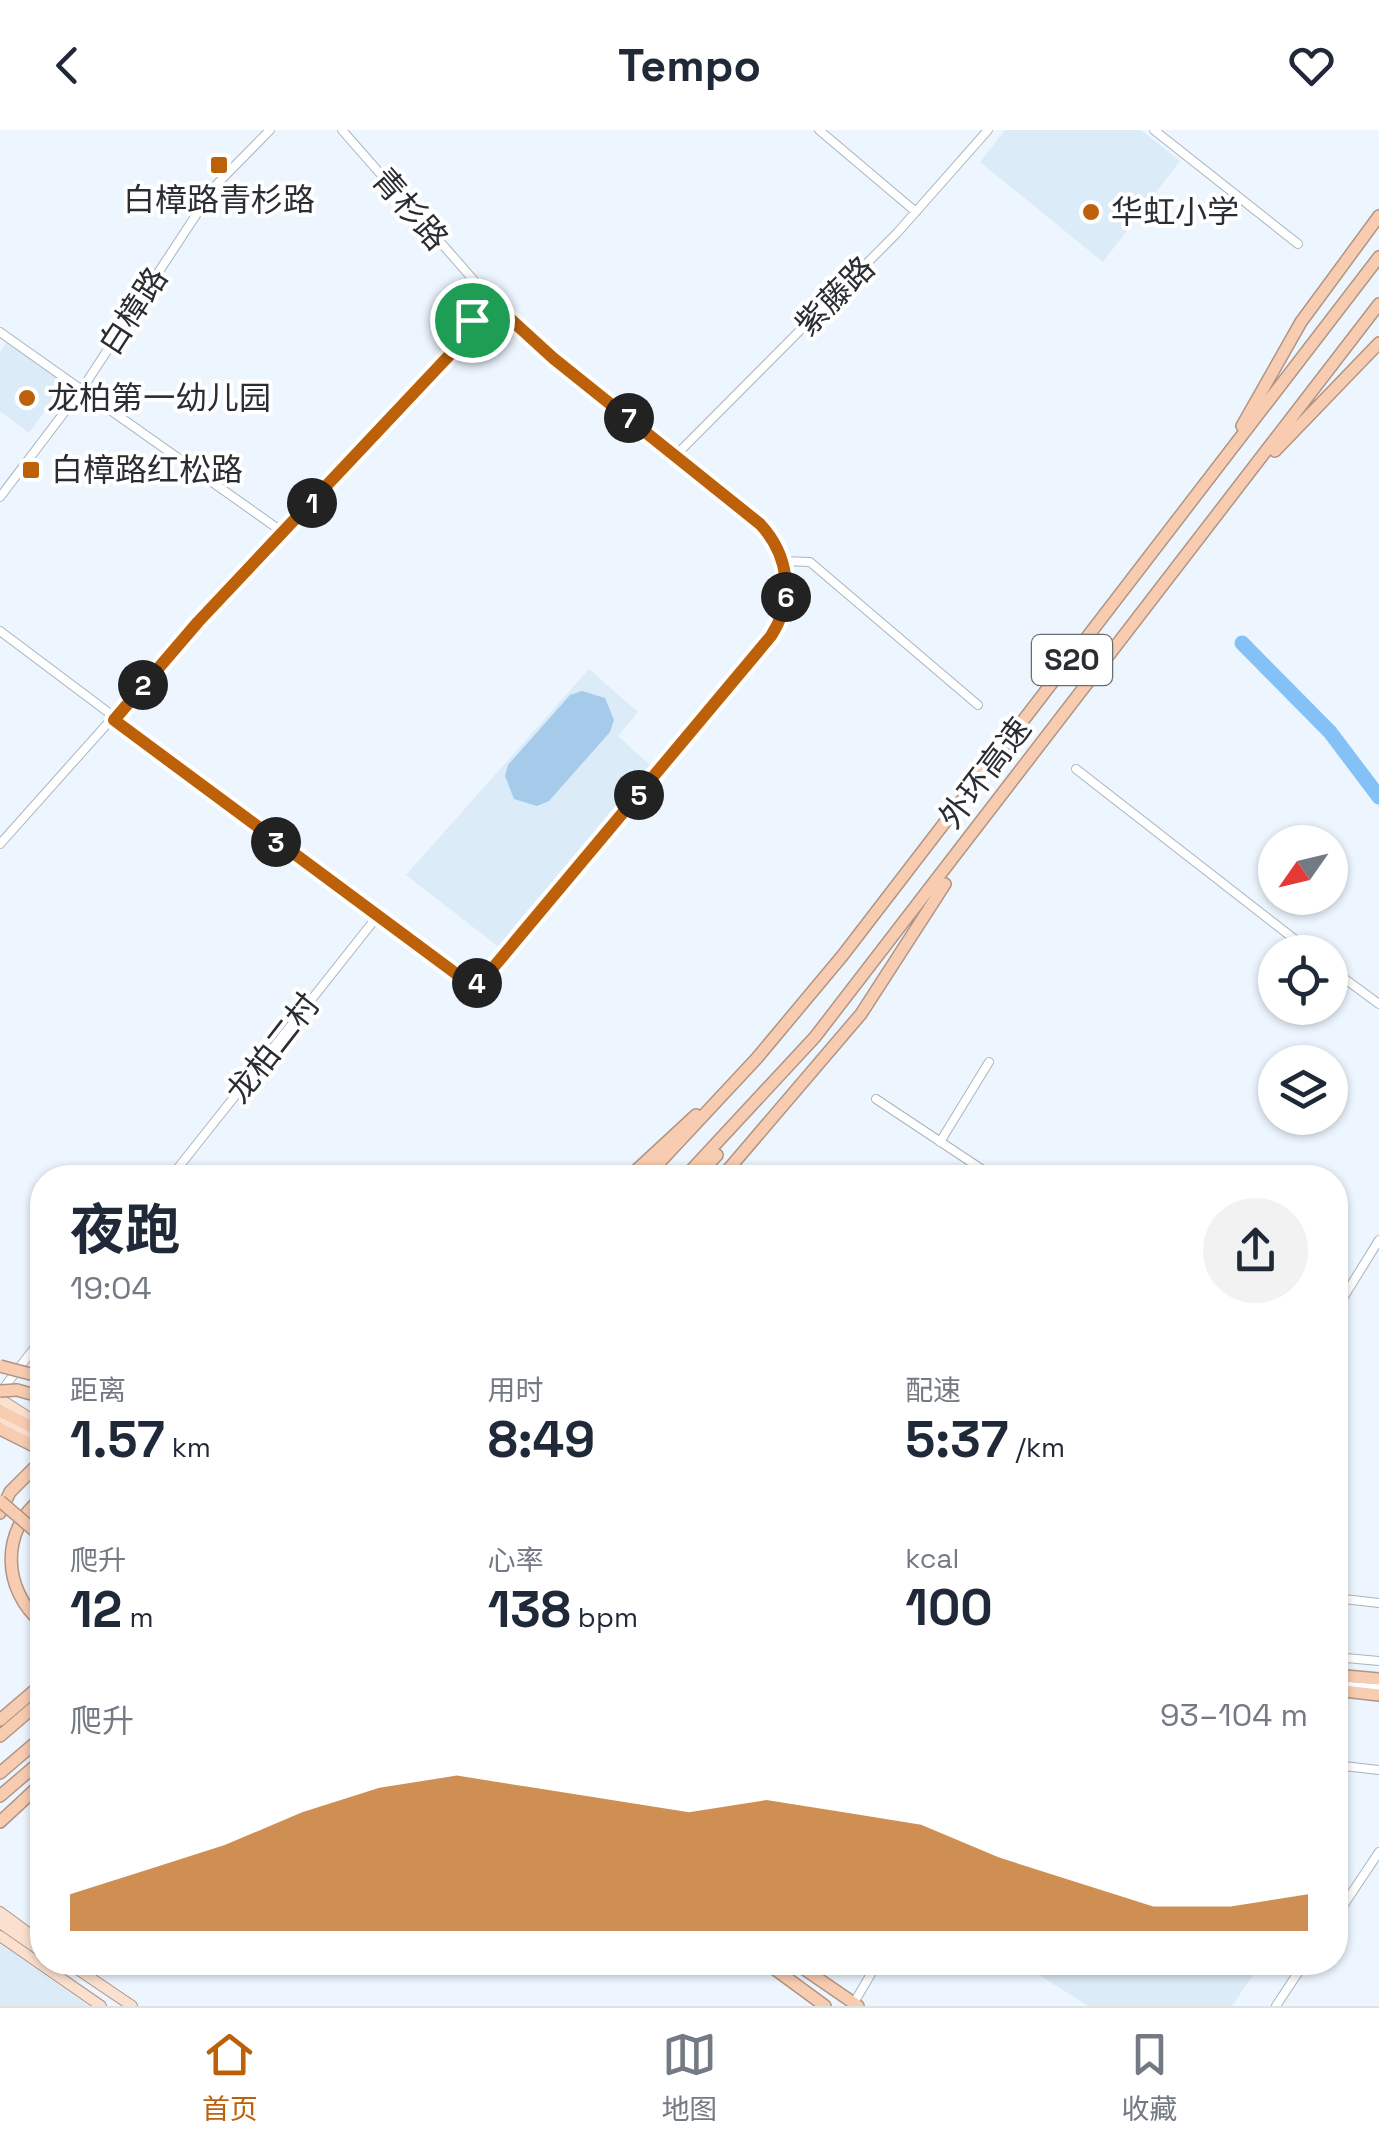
<!DOCTYPE html>
<html lang="zh">
<meta charset="utf-8">
<style>
:root{--surface:#fff;--page:#f2f2f3;--text:#1f2937;--muted:#747a83;--line:#e0e1e3;--accent:#bc600a}
body{margin:0;font-family:"Space Grotesk","Noto Sans SC",sans-serif;background:var(--page);color:var(--text);height:100vh;display:flex;flex-direction:column;font-size:38px;white-space:nowrap}
*{box-sizing:border-box;margin:0}
p{font-size:32px;color:var(--muted)}
.icon{flex:none;width:55px;height:55px;fill:none;stroke:currentColor;stroke-width:2;stroke-linecap:round;stroke-linejoin:round}
.map{position:relative;flex:1;overflow:hidden}
.side{position:absolute;left:30px;top:1035px;width:1318px;height:810px;display:flex;flex-direction:column;background:var(--surface);border-radius:40px;box-shadow:0 2px 8px #0004}
.side>*{flex:none}
.needle{width:65px;rotate:236deg}
.buttons{position:absolute;left:1258px;top:695px;display:grid;gap:20px}
.buttons a{display:grid;place-items:center;width:90px;height:90px;border-radius:50%;background:var(--surface);box-shadow:0 2px 8px #0004;font-size:50px}
.pin{position:absolute;display:grid;place-items:center;width:85px;height:85px;color:#fff;margin:-42px;border:5px solid #fff;border-radius:50%;box-shadow:0 2px 10px #0007}
.km{position:absolute;width:50px;height:50px;margin:-25px;border-radius:50%;background:#222;color:#fff;font-size:28px;line-height:50px;text-align:center}
.round{display:grid;place-items:center;flex:none;width:105px;height:105px;border-radius:52px;background:var(--page)}
.headline{display:flex;align-items:center;justify-content:space-between;height:170px;padding:0 40px}
h1{font-size:55px;font-weight:700;line-height:75px}
.metrics{display:grid;grid-template-columns:repeat(3,1fr);gap:15px;height:170px;padding:10px 40px}
.metrics div{display:grid;align-content:center}
.metrics b{font-size:50px;font-weight:700}
.metrics small{font-size:28px;font-weight:400}
.metrics p{font-size:28px}
.chart{height:280px;padding:20px 40px}
.chart p{display:flex;justify-content:space-between}
.chart svg{width:100%;height:180px;margin-top:10px;fill:var(--accent);opacity:.7}
header{display:flex;justify-content:space-between;align-items:center;height:130px;padding:0 40px;background:var(--surface);font-size:45px;font-weight:700}
.menu{display:flex;justify-content:space-around;align-items:center;height:140px;border-top:2px solid var(--line);background:var(--surface);font-size:28px;color:var(--muted)}
.menu a{display:grid;justify-items:center;gap:5px}
.menu .active{color:var(--accent)}
.map>svg:first-child{display:block}
.built{fill:#dcebf8}
.green{fill:#a6caea}
.lines{fill:none;stroke-linecap:round;stroke-linejoin:round}
.river{stroke:#84c1f6;stroke-width:15}
.minor-casing{stroke:#a9b4be;stroke-width:10}
.major-casing{stroke:#b09584;stroke-width:12}
.highway-casing{stroke:#b09584;stroke-width:14}
.minor{stroke:#fff;stroke-width:8}
.major{stroke:#fbe0d0;stroke-width:10}
.highway{stroke:#f8ccb0;stroke-width:11}
.highway-bridge-casing{stroke:#b09584;stroke-width:14;stroke-linecap:butt}
.highway-bridge{stroke:#f8ccb0;stroke-width:11}
.route-casing{stroke:#fff;stroke-width:20}
.route{stroke:#bc600a;stroke-width:12}
.poi-dot{fill:#bc600a;stroke:#fff;stroke-width:4}
.labels{text-anchor:middle;stroke-width:8;stroke-linejoin:round;paint-order:stroke}
.shield{fill:#fff;stroke:#6a6d70;stroke-width:2.5}
.shield-label{font-size:30px;font-weight:bold;fill:#2a2e32}
.poi-label{font-size:32px;fill:#2a2e32;stroke:#fff;text-anchor:start}
.street-label{font-size:32px;fill:#2a2e32;stroke:#fff}
</style>
<header><svg class="icon" aria-label="back" viewBox="0 0 24 24"><path d="M15 5l-7 7 7 7"/></svg>Tempo<svg class="icon" aria-label="heart" viewBox="0 0 24 24"><path d="M12 20l-8-8c-3-5 5-10 8-4 3-6 11-1 8 4z"/></svg></header>
<div class="map">
<svg width="1379" height="1876" viewBox="0 0 1379 1876">
<rect width="100%" height="100%" fill="#edf6ff"/>
<path class="built" d="M1005,0H1141L1180,31L1103,132L980,32Z
M6,213L65,254L29,303L0,281V222Z
M589,539L638,582L618,606L652,637L500,818L406,745Z
M0,1814L89,1876H0Z
M1042,1833L1260,1832L1261,1833L1232,1876H1088L1036,1843Z"/>
<path class="green" d="M582,561L605,568L614,590L610,602L549,671L537,676L514,669L505,646L508,635L570,565Z"/>
<g class="lines">
<path class="river" d="M1242,513L1330,602L1379,667"/>
<defs>
<path id="minor" d="M819,0L916,82
M1154,0L1298,114
M485,166L473,183L476,197L490,199L506,187
M0,202L284,403
M676,325L897,103L988,0
M0,367L82,259L215,56L270,0
M782,431L810,432L978,575
M0,501L470,854L487,845L771,506C793,472 790,431 766,400L506,187L342,0
M1076,639L1311,822
M0,714L199,491L476,197
M1330,838L1379,874
M876,969L995,1048
M940,1012L989,932
M170,1048L376,788
M1335,1181L1379,1110
M2,1260L42,1208
M1335,1468L1379,1473
M1335,1527L1379,1531
M1335,1555L1379,1558
M1335,1635L1379,1640
M1335,1788L1379,1722
M852,1876L878,1832
M1276,1876L1305,1832"/>
<path id="major" d="M0,1269L42,1296
M0,1287L42,1313
M0,1782L42,1813
M0,1793L42,1822
M0,1806L101,1876
M67,1832L132,1876"/>
<path id="highway" d="M1242,296L1301,192L1379,86
M1275,321L1379,213
M628,1048L696,985
M645,1048L757,928L843,825L1379,127
M684,1048L815,907L1379,174
M696,1048L717,1025
M721,1048L861,884L945,754
M17,1260L42,1267
M0,1281L42,1302
M0,1299L42,1320
M42,1368C0,1400 2,1460 42,1493
M0,1383L10,1362L42,1330
M1335,1545L1379,1549
M1335,1560L1379,1565
M0,1590L42,1554
M0,1606L42,1570
M0,1643L42,1607
M0,1666L42,1630
M0,1692L42,1653
M765,1832L825,1876
M794,1832L858,1876"/>
</defs>
<use href="#minor" class="minor-casing"/>
<use href="#major" class="major-casing"/>
<use href="#highway" class="highway-casing"/>
<use href="#minor" class="minor"/>
<use href="#major" class="major"/>
<use href="#highway" class="highway"/>
<defs>
<path id="highway-bridge" d="M0,1236L42,1247
M0,1261L17,1260
M0,1371L42,1407"/>
</defs>
<use href="#highway-bridge" class="highway-bridge-casing"/>
<use href="#highway-bridge" class="highway-bridge"/>
</g>
<g class="lines">
<defs>
<path id="route" d="M485,166L553,228L760,394C789,425 795,469 771,506L487,845L470,854L114,590L198,492L476,197L473,183Z"/>
</defs>
<use href="#route" class="route-casing"/>
<use href="#route" class="route"/>
</g>
<g class="poi-dot">
<rect x="209" y="25" width="20" height="20" rx="5"/>
<circle cx="1091" cy="82" r="10"/>
<circle cx="27" cy="268" r="10"/>
<rect x="21" y="330" width="20" height="20" rx="5"/>
</g>
<g class="labels">
<rect class="shield" x="1032" y="505" width="80" height="50" rx="8"/>
<g class="shield-label">
<text x="1072" y="540">S20</text>
</g>
<g class="poi-label">
<text x="219" y="81" text-anchor="middle">白樟路青杉路</text>
<text x="1111" y="93">华虹小学</text>
<text x="47" y="279">龙柏第一幼儿园</text>
<text x="51" y="351">白樟路红松路</text>
</g>
<g class="street-label">
<text transform="translate(410 79) rotate(49)" y="11">青杉路</text>
<text transform="translate(835 166) rotate(-45)" y="11">紫藤路</text>
<text transform="translate(133 181) rotate(-57)" y="11">白樟路</text>
<text transform="translate(985 643) rotate(-53)" y="11">外环高速</text>
<text transform="translate(273 918) rotate(-52)" y="11">龙柏二村</text>
</g>
</g>
</svg>
<div class="buttons">
<a><svg class="needle" viewBox="-14 -14 28 28"><path d="M0-13l5 13h-10z" fill="#e53935"/><path d="M0 13l5-13h-10z" fill="#747a83"/></svg></a>
<a><svg class="icon" aria-label="locate" viewBox="0 0 24 24"><circle cx="12" cy="12" r="6"/><path d="M12 2v4M12 18v4M2 12h4M18 12h4"/></svg></a>
<a><svg class="icon" aria-label="layers" viewBox="0 0 24 24"><path d="M12 4l9 5-9 5-9-5zM3 14l9 5 9-5"/></svg></a>
</div>
<div class="pin" style="left:472px;top:190px;background:#1e9e55"><svg class="icon" aria-label="arrive" viewBox="0 0 24 24"><path d="M6 21V4h12l-3 4 3 4H6"/></svg></div>
<b class="km" style="left:312px;top:373px">1</b>
<b class="km" style="left:143px;top:555px">2</b>
<b class="km" style="left:276px;top:712px">3</b>
<b class="km" style="left:477px;top:853px">4</b>
<b class="km" style="left:639px;top:665px">5</b>
<b class="km" style="left:786px;top:467px">6</b>
<b class="km" style="left:629px;top:288px">7</b>
<section class="side">
<div class="headline"><div><h1>夜跑</h1><p>19:04</p></div><a class="round"><svg class="icon" aria-label="share" viewBox="0 0 24 24"><path d="M12 15V3M7 8l5-5 5 5M5 13v7h14v-7"/></svg></a></div>
<div class="metrics">
<div><p>距离</p><b>1.57<small> km</small></b></div>
<div><p>用时</p><b>8:49</b></div>
<div><p>配速</p><b>5:37<small> /km</small></b></div>
</div>
<div class="metrics">
<div><p>爬升</p><b>12<small> m</small></b></div>
<div><p>心率</p><b>138<small> bpm</small></b></div>
<div><p>kcal</p><b>100</b></div>
</div>
<div class="chart"><p><span>爬升</span>93–104 m</p>
<svg viewBox="0 0 160 44" preserveAspectRatio="none"><path d="M0 44V35L10 29L20 23L30 15L40 9L50 6L60 9L70 12L80 15L90 12L100 15L110 18L120 26L130 32L140 38L150 38L160 35V44z"/></svg>
</div>
</section>
</div>
<nav class="menu">
<a class="active"><svg class="icon" aria-label="home" viewBox="0 0 24 24"><path d="M3 11l9-7 9 7M6 9v11h12V9"/></svg>首页</a>
<a><svg class="icon" aria-label="map" viewBox="0 0 24 24"><path d="M3 6l6-2 6 2 6-2v14l-6 2-6-2-6 2zM9 4v14M15 6v14"/></svg>地图</a>
<a><svg class="icon" aria-label="saved" viewBox="0 0 24 24"><path d="M7 4h10v16l-5-4-5 4z"/></svg>收藏</a>
</nav>
